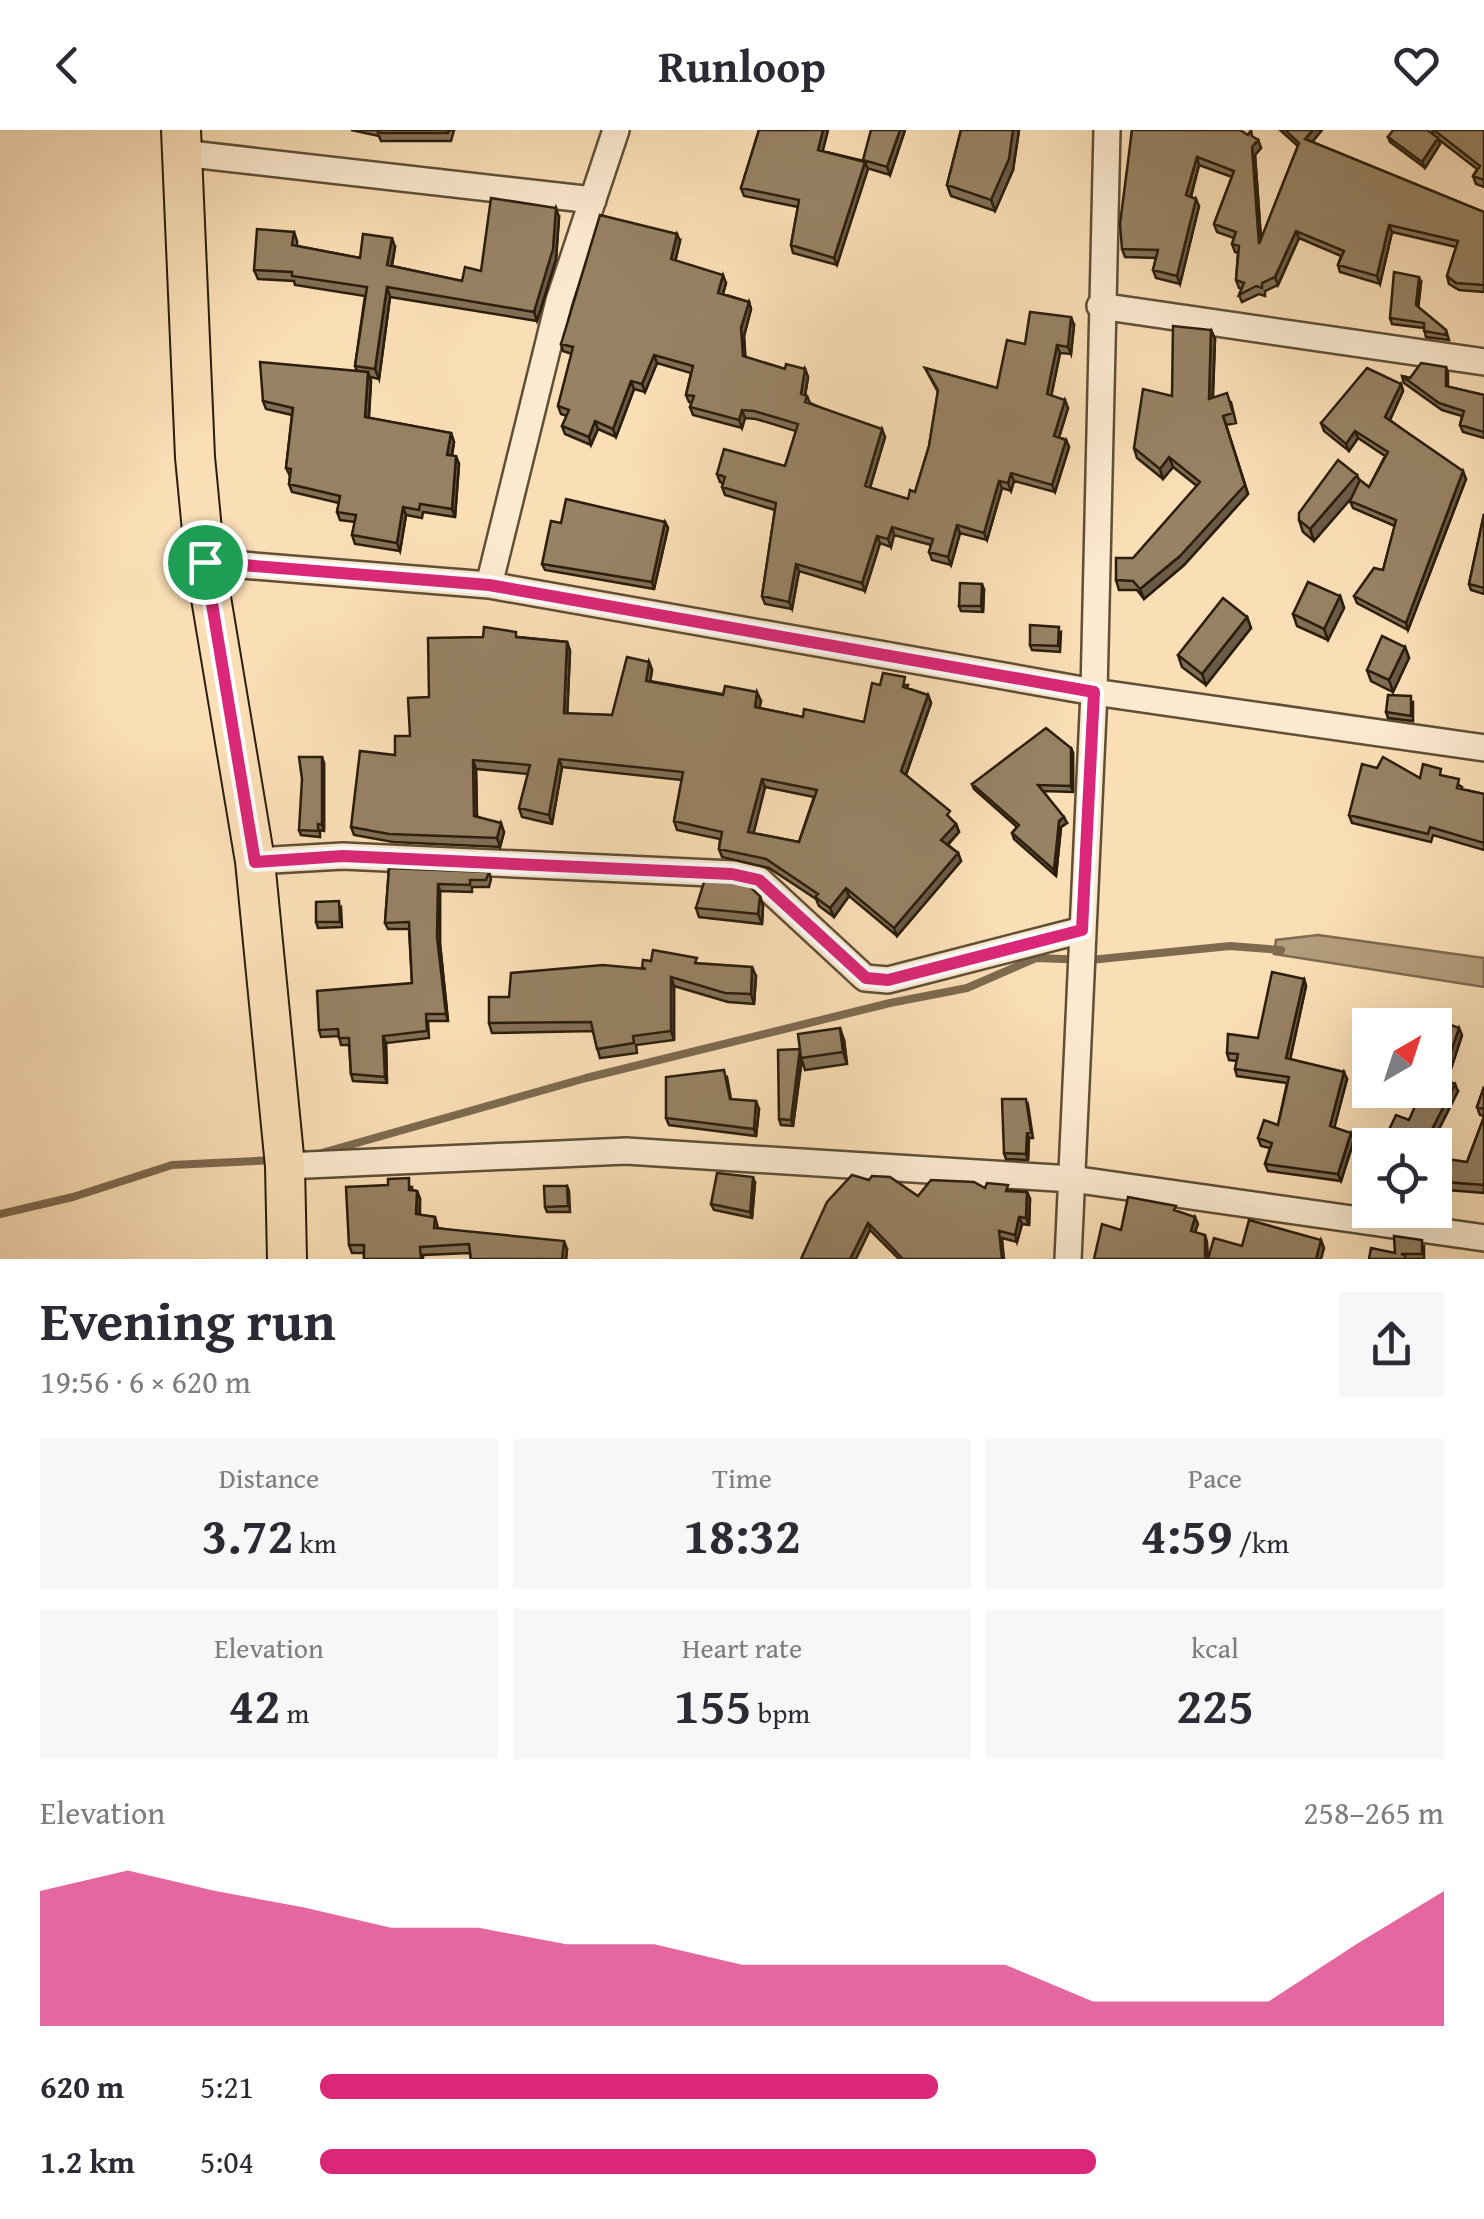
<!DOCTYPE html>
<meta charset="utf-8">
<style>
:root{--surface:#fff;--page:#f7f7f7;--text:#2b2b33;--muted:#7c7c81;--accent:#db2777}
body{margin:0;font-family:"Gentium Book Plus",serif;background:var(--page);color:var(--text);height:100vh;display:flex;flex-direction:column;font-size:38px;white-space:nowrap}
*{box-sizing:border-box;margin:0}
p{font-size:32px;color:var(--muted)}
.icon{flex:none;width:55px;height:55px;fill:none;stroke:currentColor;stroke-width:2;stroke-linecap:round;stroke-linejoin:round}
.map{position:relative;height:1129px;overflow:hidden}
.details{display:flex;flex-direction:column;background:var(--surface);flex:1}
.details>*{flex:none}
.needle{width:65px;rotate:39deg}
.controls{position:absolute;left:1352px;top:878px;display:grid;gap:20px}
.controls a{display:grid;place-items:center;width:100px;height:100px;border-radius:0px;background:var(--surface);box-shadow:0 10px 40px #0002;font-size:50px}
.pin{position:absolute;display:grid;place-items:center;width:85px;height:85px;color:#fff;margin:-42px;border:5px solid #fff;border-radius:50%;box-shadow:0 2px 10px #0007}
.round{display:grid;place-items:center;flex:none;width:105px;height:105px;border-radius:0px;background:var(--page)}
.headline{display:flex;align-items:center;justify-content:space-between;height:170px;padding:0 40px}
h1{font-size:55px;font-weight:700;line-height:75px}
.figures{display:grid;grid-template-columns:repeat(3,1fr);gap:15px;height:170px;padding:10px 40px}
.figures div{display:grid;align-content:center;border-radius:0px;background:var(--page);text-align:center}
.figures b{font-size:50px;font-weight:700}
.figures small{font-size:28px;font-weight:400}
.figures p{font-size:28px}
.chart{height:280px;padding:20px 40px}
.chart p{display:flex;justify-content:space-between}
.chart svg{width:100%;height:180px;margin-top:10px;fill:var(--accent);opacity:.7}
ul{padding:0 40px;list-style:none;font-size:32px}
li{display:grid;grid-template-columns:160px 120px 1fr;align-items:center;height:75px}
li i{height:25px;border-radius:12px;background:var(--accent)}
header{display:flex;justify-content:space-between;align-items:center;height:130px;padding:0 40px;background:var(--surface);font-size:45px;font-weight:700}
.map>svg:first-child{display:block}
.water{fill:#b49d7c;stroke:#7e6a4f;stroke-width:2.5}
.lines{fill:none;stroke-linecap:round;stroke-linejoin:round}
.stream{stroke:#7e6a4f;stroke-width:8}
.street-casing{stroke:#604e36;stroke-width:30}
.primary-casing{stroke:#2c1e0c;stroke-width:42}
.street{stroke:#fcead0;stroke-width:25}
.primary{stroke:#fadeb6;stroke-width:38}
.wall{fill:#827056;stroke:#2c1e0c;stroke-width:2.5;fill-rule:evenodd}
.shaded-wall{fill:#6a5b46;stroke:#2c1e0c;stroke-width:2.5}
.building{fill:#978264;stroke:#2c1e0c;stroke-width:2.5;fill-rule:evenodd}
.route-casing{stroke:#fff;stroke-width:20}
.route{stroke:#db2777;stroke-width:12}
</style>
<header><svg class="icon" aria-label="back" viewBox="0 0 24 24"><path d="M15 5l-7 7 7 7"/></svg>Runloop<svg class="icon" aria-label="heart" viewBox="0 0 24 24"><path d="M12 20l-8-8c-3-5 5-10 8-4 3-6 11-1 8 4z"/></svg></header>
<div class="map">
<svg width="1484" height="1129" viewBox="0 0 1484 1129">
<rect width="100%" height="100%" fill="#fadeb6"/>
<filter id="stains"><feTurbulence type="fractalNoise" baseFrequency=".002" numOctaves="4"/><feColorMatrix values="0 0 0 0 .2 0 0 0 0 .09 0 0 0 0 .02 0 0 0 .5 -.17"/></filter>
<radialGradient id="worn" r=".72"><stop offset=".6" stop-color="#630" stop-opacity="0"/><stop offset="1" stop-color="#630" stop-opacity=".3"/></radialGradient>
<path class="water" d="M1318,805L1484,828V857L1274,824L1276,810Z"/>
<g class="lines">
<path class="stream" d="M318,1024L586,948L890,873L967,858L1036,828L1090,830L1230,816L1281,820
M0,1084L73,1067L172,1035L275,1030"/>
<defs>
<path id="street" d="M182,23L593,70
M1100,176L1484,232
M205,432L489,455L559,171L616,0
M489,455L1094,562L1484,618
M255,731L343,726L733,744L759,750L865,848L888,850L1082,800
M285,1036L626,1021L1072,1049L1484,1108
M1068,1129L1094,562L1107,0"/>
<path id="primary" d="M181,0L195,327L205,432L255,731L285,1036L287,1129"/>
</defs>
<use href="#street" class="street-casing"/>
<use href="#primary" class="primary-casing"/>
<use href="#street" class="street"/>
<use href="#primary" class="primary"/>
</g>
<path class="wall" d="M351,0H454L451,11H381L379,6Z
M759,0H828L822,21L864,31L905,0L890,45L867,38L837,135L793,123L791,115L798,77L744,66L741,58Z
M961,0H1019L1013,40L995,81L951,66L947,55Z
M1132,0L1254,8L1258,10L1261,18L1255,25L1261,110L1298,16L1280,0H1322L1312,12L1484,82V162L1459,160L1449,154L1447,146L1456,117L1392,102L1380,154L1340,142L1338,135L1341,126L1299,108L1278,155L1265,161V166L1259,164L1242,172L1239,165L1242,159L1239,158L1236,150L1238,123L1235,122L1232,114L1234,108L1217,102L1214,94L1232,47L1199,35L1191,67L1199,76L1180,154L1156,148L1153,140L1156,128L1125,127L1122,119Z
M1432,0H1484V57L1476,54L1473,46L1477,39L1438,9L1440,14L1425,38L1390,12L1388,7L1434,5Z
M559,87L556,129L537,191L390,167L379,249L370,247L371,251L369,288L451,303L454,312L452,326L459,334L455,387L423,382L422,388L406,385L400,421L355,414L352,405L355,392L340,390L337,382L339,373L292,362L289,354L290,346L286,338L292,285L266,279L263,271L357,241L355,236L365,166L295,155L294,151L258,149L254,140L294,102L297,111V116L360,128L395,117L392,136L462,151L481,141Z
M680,111L675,131L726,153L723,164L749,172L751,179L744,206L745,227L785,239H805L808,247L805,266H807L810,273L885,307L870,358L908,369L915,362L929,316L938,262L925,238L997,258L1025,214L1074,195L1071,224L1060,223L1051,266L1068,278L1059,307L1066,310L1069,317L1055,362L1014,351L1011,361L1002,358L987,410L960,403L951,435L932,430L929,422L931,415L894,405L891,417L880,413L865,461L799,441L792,479L765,474L762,466L775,380L725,365L722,357L723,353L720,352L717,344L785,336L796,301L756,289L745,288L742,298L693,285L690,277L692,273L689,272L686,265L691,243L657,233L645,262L634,259L616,307L598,299L591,315L565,304L562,296L567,286L561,284L558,276L572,224L563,221L561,214Z
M1421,153L1418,177L1446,200L1449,210L1426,207L1424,198L1392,194L1390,188Z
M1211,200L1215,209L1213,268L1231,272L1236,293L1226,295L1248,364L1184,435L1144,469L1137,460H1119L1116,450L1197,356L1173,337L1163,349L1137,328L1134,318L1172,266Z
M1446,237L1448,243V257L1484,265V308L1463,302L1460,295L1462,286L1442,280L1404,253L1402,246L1410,248Z
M1401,254L1403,261L1390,290L1466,349L1408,500L1357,473L1354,466L1383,440L1395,396L1353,378L1350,371L1351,368L1314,411L1303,402L1299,390L1360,351L1369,357L1385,326L1358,308L1349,321L1324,301L1321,293Z
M1484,384V464L1471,460L1469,454Z
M665,392L668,398L654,459L545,440L542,434L561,393Z
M984,460L983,482L961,481L959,476Z
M1340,466L1344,478L1328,510L1297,496L1293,484Z
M1247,487L1251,498L1206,555L1182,537L1178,525Z
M1061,502L1060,522L1032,520L1030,515Z
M518,507L567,512L570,521L567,584L612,585L649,532L652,540L650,551L761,571L759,578L803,587L864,592L880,555H908L907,558L928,565L931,573L906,645L956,694L959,702L948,715L958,723L961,731L897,806L849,766L834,787L819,776L816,769L769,738L722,727L719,719L720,709L677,700L674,691L682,650L562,637L552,694L522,687L519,678L528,644L476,639L477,686L504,702L500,717L393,712L354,705L351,697L395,625L410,606L429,567ZM765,657L814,667L799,712L753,703Z
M1405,517L1409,528L1393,562L1371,551L1367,540Z
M1413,572V591L1388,588L1386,582Z
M1071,618L1073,623V662L1043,661L1067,693L1061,697L1056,746L1014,709L1012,703L1017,697L974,659L972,654Z
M324,633V701L320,700V707L301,705L299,700Z
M1444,646L1462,657L1461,659L1484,664V720L1433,705L1431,712L1352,693L1349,685L1420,648Z
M389,738L489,742L491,749L489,757H472V762L440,761V814L448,891H428L429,908L386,913L387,953L353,951L351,944L349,915H341L339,906L321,907L319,900L412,853L409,799H388L385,793Z
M760,766L763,776L762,794L699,787L696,778Z
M341,777L342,797L318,798L316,792Z
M699,834L756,846L754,874L728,872L674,856V910L636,915L637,923L600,928L593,901L492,903L489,893L509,867L642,839Z
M1304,849L1306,856L1290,929L1347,949L1334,997L1354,1010L1341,1051L1268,1041L1265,1034L1270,1018L1261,1016L1258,1008L1278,995L1287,953L1237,946L1235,939L1237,931L1229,930L1227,923L1258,908Z
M1462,905L1447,951L1458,961L1431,1015H1398L1389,1012L1387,1004L1409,990Z
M844,910L847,934L805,940L802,930L793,996L781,995L779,989L800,919Z
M727,947L731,969L759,979L756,1006L669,995L666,988Z
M1484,957V986L1480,985L1477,977Z
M1028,975L1033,1008H1029L1028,1030L1006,1029L1004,1023Z
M1484,987V1063L1448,1060L1445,1052L1467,1032Z
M755,1053L752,1088L714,1080L711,1074Z
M388,1055L412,1057V1060L417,1061L420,1069V1085L435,1087L438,1098L567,1119L566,1129H471L470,1123L423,1125V1129H364V1123H352L349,1115Z
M567,1056L569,1061L570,1082H547L545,1077Z
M985,1058L1027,1062L1030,1069L1029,1095L1022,1094L1017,1112L1002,1108L1004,1129H899L870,1100L801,1129L918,1066Z
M1424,1116V1129H1369L1395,1123Z"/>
<path class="shaded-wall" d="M823,0H828L821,28L818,20Z
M900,0H905L890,45L887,37Z
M1013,0H1019L1013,40L995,81L991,70Z
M1313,0H1322L1308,17L1305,9Z
M1438,8L1440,14L1425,38L1422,32Z
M1258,10L1261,18L1255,25L1262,122L1259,114L1252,17Z
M1197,27L1199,35L1189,73L1186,65Z
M865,32L868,39L837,135L834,128Z
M1196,69L1199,76L1180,154L1177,146Z
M556,78L559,87L556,129L537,191L534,182Z
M1389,95L1392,102L1380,154L1377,146Z
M1296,101L1299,108L1278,155L1275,147Z
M677,104L680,111L674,137L671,129Z
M392,108L395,117L390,144L387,135Z
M723,145L726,153L721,170L718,163Z
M1419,147L1421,153L1418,180L1416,175Z
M387,157L390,167L379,249L375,239Z
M749,172L751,179L744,206L746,234L743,226L741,198Z
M1071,187L1074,195L1071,224L1068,217Z
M1211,200L1215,209L1212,279L1209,269Z
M1057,215L1060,223L1050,272L1047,264Z
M654,225L657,233L645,262L642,254Z
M805,239L808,247L804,272L801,264Z
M368,242L371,251L368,296L365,287Z
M631,251L634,259L616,307L613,299Z
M1401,254L1403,261L1388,294L1385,287Z
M1065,270L1068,278L1057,314L1054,306Z
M742,280L745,288L742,298L739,290Z
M1223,286L1248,364L1184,435L1144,469L1140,459L1180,426Z
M595,291L598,299L591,315L589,307Z
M882,299L885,307L868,364L865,356Z
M1355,301L1358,308L1349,321L1346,314Z
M451,303L454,312L450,333L447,325Z
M1066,310L1069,317L1055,362L1052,355Z
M456,326L459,334L455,387L452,379Z
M1169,327L1173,337L1163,349L1160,339Z
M1463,341L1466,349L1408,500L1406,493Z
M1011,343L1014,351L1011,361L1008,353Z
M1357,345L1362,356L1314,411L1310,399Z
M999,351L1002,358L987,410L984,403Z
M403,377L406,385L400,421L397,413Z
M665,392L668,398L654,459L652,452Z
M957,395L960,403L951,435L948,427Z
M892,397L894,405L891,417L888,409Z
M877,406L880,413L865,461L862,453Z
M796,434L799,441L792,479L789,472Z
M982,454L984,460L983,482L981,476Z
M1340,466L1344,478L1328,510L1324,499Z
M1247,487L1251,498L1206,555L1202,544Z
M567,512L570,521L567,592L564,583Z
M1405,517L1409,528L1393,562L1389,550Z
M649,532L652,540L649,559L646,551Z
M757,562L761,571L758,585L755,577Z
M928,565L931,573L904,650L901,641Z
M1071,618L1073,623V662L1071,656Z
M322,627L324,633V701L322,695Z
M559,629L562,637L552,694L549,685Z
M473,630L476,639L477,694L474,686Z
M762,649L765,657L752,710L748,702Z
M1064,687L1067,693L1061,697L1056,746L1054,740L1059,691Z
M501,693L504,702L500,717L497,708Z
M956,694L959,702L944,718L941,710Z
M958,723L961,731L897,806L894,798Z
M438,754L440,761V814L448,891L446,884L437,807Z
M846,758L849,766L834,787L830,778Z
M760,766L763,776L762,794L758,784Z
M752,837L756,846L754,874L751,864Z
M671,847L674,856V910L671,901Z
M1304,849L1306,856L1289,935L1286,928Z
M840,898L844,910L847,934L843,922Z
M1459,898L1462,905L1445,957L1442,949Z
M383,906L386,913L387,953L385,947Z
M800,919L802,925L793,996L791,990Z
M1344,942L1347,949L1333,1003L1330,996Z
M1455,954L1458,961L1431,1015H1424Z
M756,971L759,979L756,1006L754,999Z
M1027,1003L1029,1008L1028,1030L1026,1024Z
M1351,1003L1354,1010L1341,1051L1338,1044Z
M753,1047L755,1053L752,1088L750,1082Z
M417,1061L420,1069L419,1093L416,1084Z
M1027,1062L1030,1069L1029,1095L1026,1088Z
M1019,1087L1022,1094L1017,1112L1015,1105Z
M1195,1087L1198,1094L1193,1108L1191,1101Z
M868,1093L870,1100L856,1129H850Z
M1205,1105L1207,1112L1208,1129H1205Z
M1321,1110L1324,1118L1321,1129H1316Z
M564,1111L567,1119L566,1129H562Z"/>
<path class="building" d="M378,0H449L448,3H378Z
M759,0H823L818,20L865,32L834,128L791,115L799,70L741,58Z
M871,0H900L887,37L863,30Z
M961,0H1013L1009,29L991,70L947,55Z
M1132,0H1240L1248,5L1251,0L1252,6L1258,10L1252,17L1259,114L1299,13L1285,0H1313L1305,9L1484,82V155L1456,153L1447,146L1458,111L1389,95L1377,146L1338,135L1344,121L1296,101L1275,147L1262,153V158L1256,156L1239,165L1244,153L1236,150L1239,116L1232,114L1236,102L1214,94L1234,41L1197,27L1186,65L1196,69L1177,146L1153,140L1158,120L1122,119L1120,94Z
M1393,0H1427L1438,8L1422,32L1388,7Z
M1434,0H1484V50L1473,46L1480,36Z
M491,68L556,78L553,119L534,182L387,157L375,239L355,236L367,157L292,146V142L254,140L257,99L294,102L292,115L360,128L363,104L392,108L387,135L462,151L465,137L481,141Z
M600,85L677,104L671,129L723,145L718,163L749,172L741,198L743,226L785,239L786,234L805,239L801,264L807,266L805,272L882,299L865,356L908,369L910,360L915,362L929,316L938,260L925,238L997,258L1007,210L1025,214L1030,182L1071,187L1068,217L1057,215L1047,264L1065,270L1054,306L1066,310L1052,355L1011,343L1008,353L999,351L984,403L957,395L948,427L929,422L933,409L892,397L888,409L877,406L862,453L796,434L789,472L762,466L776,373L722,357L725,347L717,344L724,319L785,336L798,294L754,281L742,280L739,290L690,277L694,266L686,265L693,236L654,225L642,254L631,251L613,299L595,291L589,307L562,296L569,280L558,276L573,217L561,214Z
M1394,142L1419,147L1416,175L1446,200V205L1424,201V193L1390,188Z
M1173,196L1211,200L1209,269L1227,263L1233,283L1223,286L1245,355L1180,426L1140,459L1133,451L1116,450V428H1133L1200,352L1169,327L1160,339L1134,318L1143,259L1172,266Z
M260,232L368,242L365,287L451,303L447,325L456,326L452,379L420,374L419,380L403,377L397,413L352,405L356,385L337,382L340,366L289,354L291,339L286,338L293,278L263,271Z
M1421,233L1446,237V256L1484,265V302L1460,295L1464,281L1439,273L1402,246L1410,248Z
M1367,238L1401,254L1385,287L1463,341L1406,493L1354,466L1374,438L1383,440L1396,390L1350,371L1360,350L1369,357L1388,322L1355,301L1346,314L1321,293Z
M1338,330L1357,345L1310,399L1299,390V383Z
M566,369L665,392L652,452L542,434L551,391L561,393Z
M1484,384V458L1469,454Z
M1308,452L1340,466L1324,499L1293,484Z
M960,453L982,454L981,476H959Z
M1223,468L1247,487L1202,544L1178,525Z
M1030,495L1059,497L1058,516L1030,515Z
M484,497L516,502V507L567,512L564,583L612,585L627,527L649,532L646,551L723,565L725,556L757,562L755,577L803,587L804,579L864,592L872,553L880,555L883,543L905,547L903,557L928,565L901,641L950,681L947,685L956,694L941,710L958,723L894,798L846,758L830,778L815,767L818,764L766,729L719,719L722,702L674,691L683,642L559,629L549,685L519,678L530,635L473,630L474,686L501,693L497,708L389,704L351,697L360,621L395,625V606H410L408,568L429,567L428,508L483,507ZM762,649L817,660L799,712L748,702Z
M1382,506L1405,517L1389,550L1367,540Z
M1388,565L1411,566V586L1386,582Z
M1046,598L1071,618V656L1038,655L1064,687L1059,691L1054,740L1012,703L1019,695L972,654Z
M299,627H322V695L318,694V701L299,700L302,649Z
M1383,627L1420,648L1423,634L1441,639L1440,645L1459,649L1457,658L1484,664V713L1430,697L1428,704L1349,685L1362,634L1377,638Z
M389,738L489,742L486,750H470V755L438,754L437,807L446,884H426L427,901L383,906L385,947L351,944L349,908H339L338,899L319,900L317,861L412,853L409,792L385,793Z
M705,749L748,755L760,766L758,784L696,778Z
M339,771L340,792H316V772Z
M653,820L697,828L695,833L752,837L751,864L725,863L671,847V901L633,906L634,913L597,919L591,892L489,893V867H509L511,843L603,835L646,839L642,838L643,830L651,831Z
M1272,842L1304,849L1286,928L1344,942L1330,996L1351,1003L1338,1044L1265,1034L1272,1013L1258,1008L1264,990L1278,995L1289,947L1235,939L1238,924L1227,923L1228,904L1258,908Z
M1440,891L1459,898L1442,949L1455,954L1424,1015H1413L1387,1004L1396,985L1409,990L1422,960H1435V904Z
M840,898L843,922L801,928L798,904Z
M800,919L791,990L779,989L778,920Z
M724,940L730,969L756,971L754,999L666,988V947Z
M1484,957V979L1477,977Z
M1002,969H1026L1031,1002L1027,1003L1026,1024L1004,1023Z
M1484,987V1055L1445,1052L1447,1029L1467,1032Z
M717,1043L753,1047L750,1082L711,1074Z
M852,1045L869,1050L872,1046L890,1047L918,1066L931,1050L974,1052L985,1058L987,1053L1008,1055L1006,1061L1027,1062L1026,1088L1019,1087L1015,1105L999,1101L1002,1129H903L868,1093L850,1129H801L827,1072Z
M409,1048V1060L417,1061L416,1084L435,1087L434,1098L564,1111L562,1129H471L469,1114L420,1117L421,1129H364V1115H349L346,1057L388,1055V1049Z
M544,1056H567L568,1076L545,1077Z
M1128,1067L1176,1076L1174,1080L1195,1087L1191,1101L1205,1105V1129H1094L1102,1094L1121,1100Z
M1249,1090L1321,1110L1316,1129H1208L1214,1108L1242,1116Z
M1394,1106L1422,1110V1124H1401L1405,1125V1129H1369L1371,1118L1395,1123Z"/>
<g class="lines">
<defs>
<path id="route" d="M205,432L489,455L1094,562L1082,800L888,850L866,848L759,750L732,744L343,726L255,732Z"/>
</defs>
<use href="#route" class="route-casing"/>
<use href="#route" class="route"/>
</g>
<rect width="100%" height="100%" filter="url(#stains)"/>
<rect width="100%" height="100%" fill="url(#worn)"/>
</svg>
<div class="controls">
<a><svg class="needle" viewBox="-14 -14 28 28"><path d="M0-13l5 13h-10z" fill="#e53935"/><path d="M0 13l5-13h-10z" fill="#7c7c81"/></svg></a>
<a><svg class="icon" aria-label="locate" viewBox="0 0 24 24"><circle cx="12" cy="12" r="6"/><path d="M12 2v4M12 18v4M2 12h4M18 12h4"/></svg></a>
</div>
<div class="pin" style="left:205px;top:432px;background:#1e9e55"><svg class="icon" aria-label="arrive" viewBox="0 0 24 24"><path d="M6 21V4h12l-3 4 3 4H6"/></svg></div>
</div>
<section class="details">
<div class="headline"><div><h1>Evening run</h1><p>19:56 · 6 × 620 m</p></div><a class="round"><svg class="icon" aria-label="share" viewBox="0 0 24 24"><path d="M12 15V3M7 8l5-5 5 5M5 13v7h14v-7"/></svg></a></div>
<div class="figures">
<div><p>Distance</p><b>3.72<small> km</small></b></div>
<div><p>Time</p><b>18:32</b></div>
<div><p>Pace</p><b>4:59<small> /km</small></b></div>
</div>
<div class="figures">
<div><p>Elevation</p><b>42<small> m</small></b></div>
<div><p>Heart rate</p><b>155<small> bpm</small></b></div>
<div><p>kcal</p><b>225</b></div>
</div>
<div class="chart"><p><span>Elevation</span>258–265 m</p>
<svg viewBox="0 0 160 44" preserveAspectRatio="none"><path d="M0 44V11L10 6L20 11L30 15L40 20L50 20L60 24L70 24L80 29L90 29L100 29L110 29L120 38L130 38L140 38L150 24L160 11V44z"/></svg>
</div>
<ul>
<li><b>620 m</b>5:21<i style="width:55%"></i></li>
<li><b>1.2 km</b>5:04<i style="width:69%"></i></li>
</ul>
</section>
